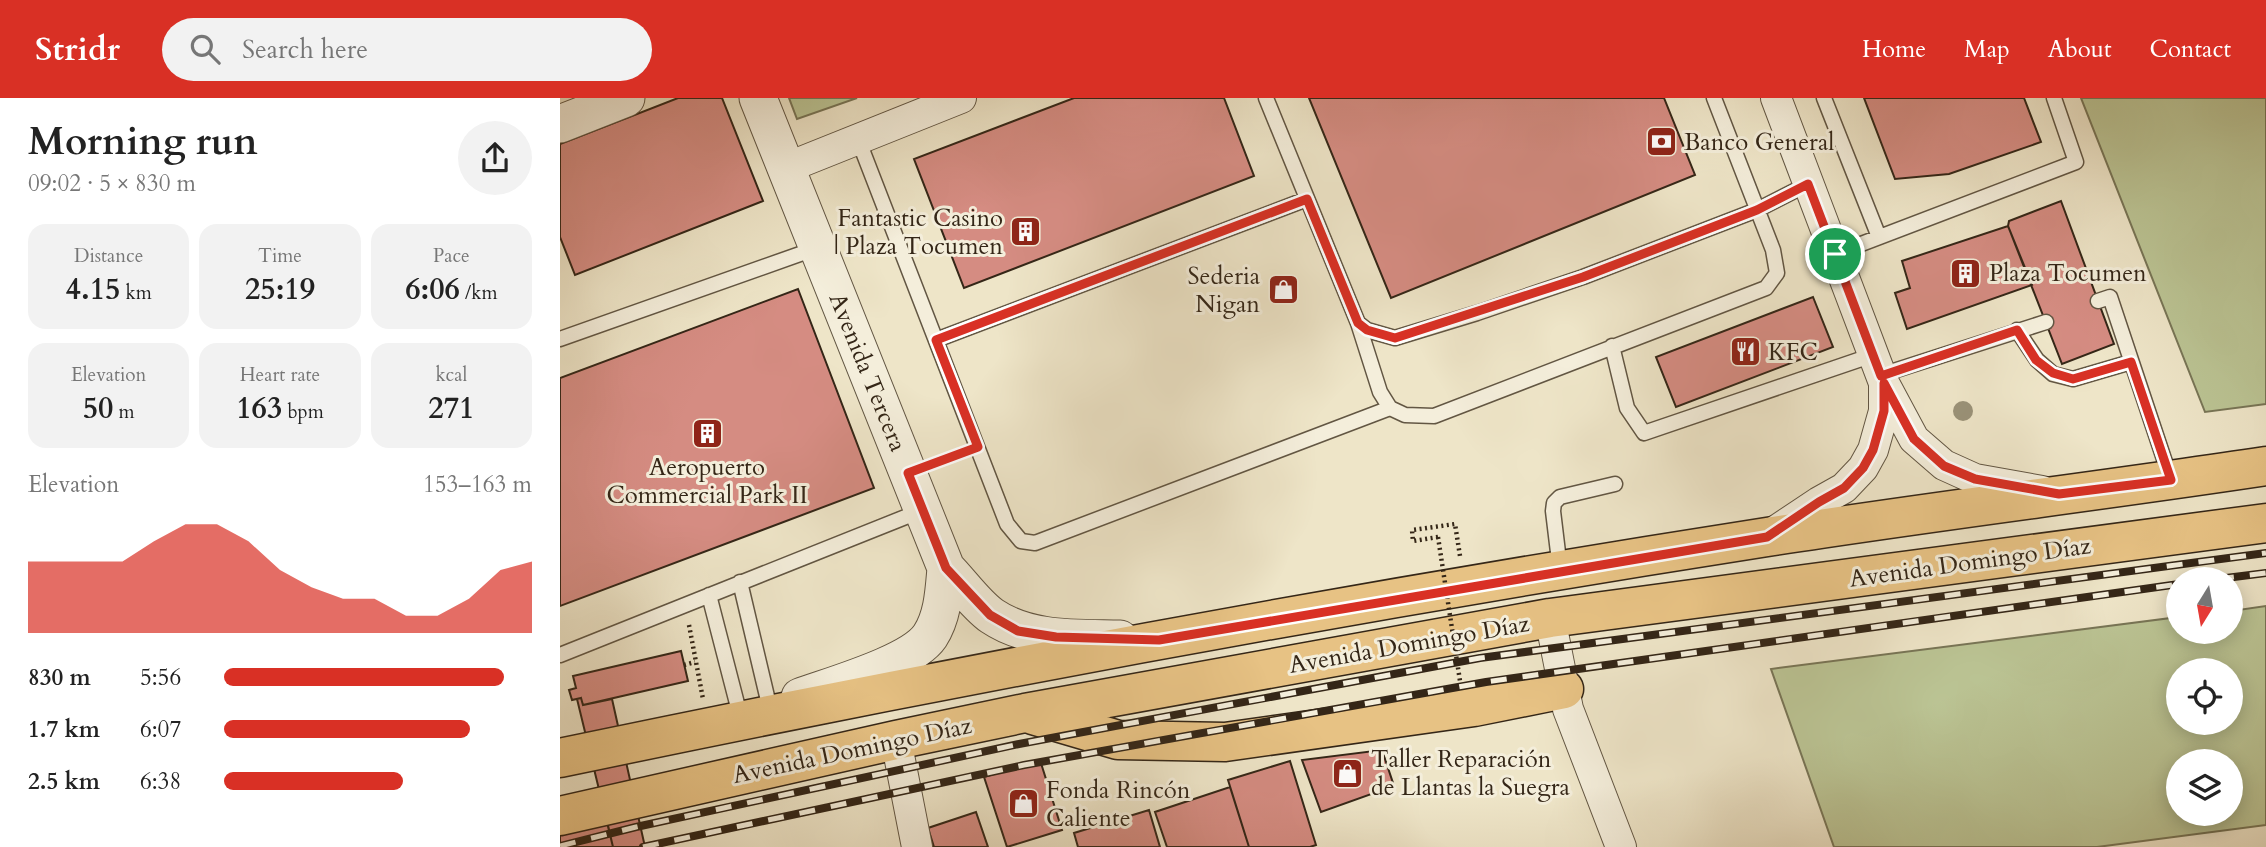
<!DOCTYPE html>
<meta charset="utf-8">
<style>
:root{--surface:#fff;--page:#f2f2f2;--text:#222;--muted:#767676;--accent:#d93025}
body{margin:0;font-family:Cardo,serif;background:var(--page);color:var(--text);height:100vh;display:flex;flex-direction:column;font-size:26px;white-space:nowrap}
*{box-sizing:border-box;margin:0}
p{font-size:23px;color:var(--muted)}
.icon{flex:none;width:38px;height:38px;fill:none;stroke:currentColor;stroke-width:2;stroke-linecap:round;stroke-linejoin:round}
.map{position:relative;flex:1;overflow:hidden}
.drawer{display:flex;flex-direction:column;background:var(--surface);width:560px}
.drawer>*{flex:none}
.needle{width:46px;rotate:191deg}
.controls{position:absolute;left:1606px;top:469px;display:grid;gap:14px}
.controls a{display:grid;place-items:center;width:77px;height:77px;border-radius:50%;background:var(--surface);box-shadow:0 4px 18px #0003;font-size:35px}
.pin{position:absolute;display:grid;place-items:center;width:60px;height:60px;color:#fff;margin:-30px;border:4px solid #fff;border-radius:50%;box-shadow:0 2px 7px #0007}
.round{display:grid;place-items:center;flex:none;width:74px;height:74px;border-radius:37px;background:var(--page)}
.overview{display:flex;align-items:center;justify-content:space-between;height:119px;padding:0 28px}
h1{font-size:38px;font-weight:700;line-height:52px}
.stats{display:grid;grid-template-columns:repeat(3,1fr);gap:10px;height:119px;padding:7px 28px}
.stats div{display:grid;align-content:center;border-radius:18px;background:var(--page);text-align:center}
.stats b{font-size:30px;font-weight:700}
.stats small{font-size:19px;font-weight:400}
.stats p{font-size:19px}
.chart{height:196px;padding:14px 28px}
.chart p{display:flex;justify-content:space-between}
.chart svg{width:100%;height:126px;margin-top:7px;fill:var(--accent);opacity:.7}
ul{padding:0 28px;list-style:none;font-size:23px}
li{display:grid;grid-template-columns:112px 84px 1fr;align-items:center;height:52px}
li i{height:18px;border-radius:9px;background:var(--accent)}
header{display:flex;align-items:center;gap:42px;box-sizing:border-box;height:98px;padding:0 35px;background:var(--accent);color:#fff}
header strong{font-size:33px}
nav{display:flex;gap:38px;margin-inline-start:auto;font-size:24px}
.search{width:490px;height:63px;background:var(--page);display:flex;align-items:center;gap:18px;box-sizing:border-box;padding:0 24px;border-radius:38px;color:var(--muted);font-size:26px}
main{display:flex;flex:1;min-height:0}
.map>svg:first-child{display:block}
.green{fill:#bbc494;stroke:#787556;stroke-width:2;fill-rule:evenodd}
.building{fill:#d58c82;stroke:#342617;stroke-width:2}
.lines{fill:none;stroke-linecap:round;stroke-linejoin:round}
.service-casing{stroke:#625643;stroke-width:17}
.minor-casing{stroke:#625643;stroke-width:32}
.tertiary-casing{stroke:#625643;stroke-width:39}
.primary-casing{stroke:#342617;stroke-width:41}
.path{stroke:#342617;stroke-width:4.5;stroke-dasharray:2 3.5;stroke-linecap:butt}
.service{stroke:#f4eedb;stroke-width:14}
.minor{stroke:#f4eedb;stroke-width:30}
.tertiary{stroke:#f4eedb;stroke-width:37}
.primary{stroke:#e7c284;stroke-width:38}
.rail-casing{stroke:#342617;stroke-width:8}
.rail{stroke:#f4eedb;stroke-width:5;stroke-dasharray:16;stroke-linecap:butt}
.path-bridge{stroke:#342617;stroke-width:4.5;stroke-dasharray:2 3.5;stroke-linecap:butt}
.tree{fill:#9a9278}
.route-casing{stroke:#fff;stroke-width:14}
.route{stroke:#d93025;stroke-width:9}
.labels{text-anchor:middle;stroke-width:6;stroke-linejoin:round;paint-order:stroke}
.poi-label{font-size:24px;fill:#342617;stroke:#f4eedb;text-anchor:start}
.street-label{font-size:24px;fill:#342617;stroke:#f4eedb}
</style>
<header>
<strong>Stridr</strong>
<div class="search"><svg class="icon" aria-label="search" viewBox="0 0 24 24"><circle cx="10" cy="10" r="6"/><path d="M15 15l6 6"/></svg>Search here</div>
<nav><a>Home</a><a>Map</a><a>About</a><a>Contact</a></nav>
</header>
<main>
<section class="drawer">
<div class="overview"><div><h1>Morning run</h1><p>09:02 · 5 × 830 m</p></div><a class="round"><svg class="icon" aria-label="share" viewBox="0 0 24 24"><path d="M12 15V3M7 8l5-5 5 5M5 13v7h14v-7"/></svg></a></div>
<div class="stats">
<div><p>Distance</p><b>4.15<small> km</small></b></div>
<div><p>Time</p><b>25:19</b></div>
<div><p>Pace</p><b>6:06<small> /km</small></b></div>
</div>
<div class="stats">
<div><p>Elevation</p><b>50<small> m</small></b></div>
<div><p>Heart rate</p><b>163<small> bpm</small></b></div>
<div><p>kcal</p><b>271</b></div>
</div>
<div class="chart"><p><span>Elevation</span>153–163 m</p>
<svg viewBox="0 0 160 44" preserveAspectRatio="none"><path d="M0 44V19L10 19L20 19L30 19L40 12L50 6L60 6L70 12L80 22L90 28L100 32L110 32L120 38L130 38L140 32L150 22L160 19V44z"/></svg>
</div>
<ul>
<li><b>830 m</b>5:56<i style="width:91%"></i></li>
<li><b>1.7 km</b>6:07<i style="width:80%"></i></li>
<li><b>2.5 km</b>6:38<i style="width:58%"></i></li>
</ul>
</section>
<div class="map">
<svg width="1706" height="749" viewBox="0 0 1706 749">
<rect width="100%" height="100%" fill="#eee5c8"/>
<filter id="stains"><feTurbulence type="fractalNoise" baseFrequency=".00286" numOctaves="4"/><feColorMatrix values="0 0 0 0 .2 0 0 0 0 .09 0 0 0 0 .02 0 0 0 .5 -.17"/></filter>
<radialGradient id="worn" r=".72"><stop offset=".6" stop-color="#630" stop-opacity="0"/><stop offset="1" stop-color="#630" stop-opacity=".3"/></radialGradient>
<path class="green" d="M229,0H297L237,21Z
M1521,0H1706V306L1645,314Z
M1706,508V727L1537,749H1274L1211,571L1619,519V534H1671V513ZM1671,572V625H1619V572ZM1671,663V716H1619V663Z"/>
<path class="building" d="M118,0H162L203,103L15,177L0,139V46Z
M514,0H664L694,78L404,190L354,61Z
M749,0H1104L1135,77L831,200Z
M1304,0H1464L1481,44L1389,76L1335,81Z
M1501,103L1554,246L1502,266L1448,128L1449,123Z
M1448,128L1472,187L1347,231L1335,195L1350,190L1342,163Z
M238,191L314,390L0,508V280Z
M1253,199L1273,249L1116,309L1096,259Z
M121,553L128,583L23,607L21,600L12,602L9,592L16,590L13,578Z
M21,600L23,607L52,601L85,749H53L17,601Z
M822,652L834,688L761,714L742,662Z
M480,662L502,732L447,749L424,679Z
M730,663L756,747L750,749H689L668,682Z
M670,689L689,749H607L595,714Z
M44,710L53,749H0V720Z
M589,712L600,749H518L514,735Z
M416,714L428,749H374L368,730Z"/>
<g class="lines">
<defs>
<path id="service" d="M706,0L798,225L820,294L830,310L845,317L874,318L1206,190L1217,175L1213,152L1154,0
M1264,0L1319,139
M298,41L447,426L461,443L475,445L830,310
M1275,156L1516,64L1494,0
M1538,203L1550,199L1610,379
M798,225L807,232L835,240L917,215L1023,179L1197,112L1248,86
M1457,232L1477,262L1493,276L1513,281L1571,264
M0,241L257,150
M376,242L747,101
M1052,248L1067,310L1084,335L1313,257
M1321,277L1486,224
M1000,471L993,413L994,405L1000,399L1055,386
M180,484L210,611
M149,497L181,621
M0,557L363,412"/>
<path id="minor" d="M1216,0L1324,285L1354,341L1384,367L1415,381L1482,393
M226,70L401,0
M1211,436L1259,404L1284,390L1303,370L1313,352L1324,313V285
M990,520L1008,611L1061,749
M336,642L357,749"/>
<path id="tertiary" d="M198,0L386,470C400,484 416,507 432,518C469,543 516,540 560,541
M0,26L66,0
M240,599C273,587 352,565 370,538C383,518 384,493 386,470"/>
<path id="primary" d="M473,617L558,642L665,644L914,609L1004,591
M0,660C400,576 803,502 1207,439C1373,413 1540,393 1706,368
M0,718L336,642L465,615L990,520L1706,425"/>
</defs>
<use href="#service" class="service-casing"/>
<use href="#minor" class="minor-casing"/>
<use href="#tertiary" class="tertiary-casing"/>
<use href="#primary" class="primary-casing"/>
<path class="path" d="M376,365L400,355
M878,439L853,443L852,432L895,426L900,458
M129,527L143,601
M124,567L135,564"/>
<use href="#service" class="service"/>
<use href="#minor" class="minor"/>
<use href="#tertiary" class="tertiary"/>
<use href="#primary" class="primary"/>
<defs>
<path id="rail" d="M1658,481L1706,475
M0,748L76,729L459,646L920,560L1706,455
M83,749L464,667L926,584L1619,486"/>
</defs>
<use href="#rail" class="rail-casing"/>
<use href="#rail" class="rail"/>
<path class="path-bridge" d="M878,439L900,583"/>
</g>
<circle class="tree" cx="1403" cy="313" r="10"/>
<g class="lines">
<defs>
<path id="route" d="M1248,86L1321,278L1457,232L1476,262L1493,275L1513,281L1571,264L1611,382L1499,396L1415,381L1384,368L1354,341L1324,285V313L1313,352L1303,370L1284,390L1259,404L1207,439L599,542L496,539L458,533L430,517L386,470L348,375L418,349L376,242L747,101L798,225L807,232L835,240L1023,179L1197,112Z"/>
</defs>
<use href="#route" class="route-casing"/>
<use href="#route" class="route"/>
</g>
<defs>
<symbol id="bank-square" viewBox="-11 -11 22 22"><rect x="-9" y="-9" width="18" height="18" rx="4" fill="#8f2418" stroke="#f4eedb"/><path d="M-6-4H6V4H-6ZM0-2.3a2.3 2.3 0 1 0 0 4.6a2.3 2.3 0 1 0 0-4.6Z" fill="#fff"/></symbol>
<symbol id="building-square" viewBox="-11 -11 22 22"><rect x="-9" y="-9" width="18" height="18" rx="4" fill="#8f2418" stroke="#f4eedb"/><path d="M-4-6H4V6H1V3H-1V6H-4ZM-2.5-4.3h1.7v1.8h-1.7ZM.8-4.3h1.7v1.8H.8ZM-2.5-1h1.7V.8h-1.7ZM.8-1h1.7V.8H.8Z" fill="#fff"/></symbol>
<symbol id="shop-square" viewBox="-11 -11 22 22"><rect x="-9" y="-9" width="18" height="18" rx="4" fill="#8f2418" stroke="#f4eedb"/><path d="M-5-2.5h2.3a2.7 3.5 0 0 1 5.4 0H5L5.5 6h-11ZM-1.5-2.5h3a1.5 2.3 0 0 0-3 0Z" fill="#fff"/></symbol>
<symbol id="restaurant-square" viewBox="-11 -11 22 22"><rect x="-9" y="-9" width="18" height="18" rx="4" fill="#8f2418" stroke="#f4eedb"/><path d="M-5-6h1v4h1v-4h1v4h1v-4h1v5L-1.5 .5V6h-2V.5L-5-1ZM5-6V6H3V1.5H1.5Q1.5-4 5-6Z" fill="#fff"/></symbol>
</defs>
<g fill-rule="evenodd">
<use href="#bank-square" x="1084" y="26" width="35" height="35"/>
<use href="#building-square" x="448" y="116" width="35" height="35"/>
<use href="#building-square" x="1388" y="158" width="35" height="35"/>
<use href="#shop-square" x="706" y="174" width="35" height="35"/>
<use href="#restaurant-square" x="1168" y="236" width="35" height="35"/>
<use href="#building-square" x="130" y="318" width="35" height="35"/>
<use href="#shop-square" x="770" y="658" width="35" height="35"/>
<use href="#shop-square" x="446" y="688" width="35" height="35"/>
</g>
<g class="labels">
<g class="poi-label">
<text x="1124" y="52">Banco General</text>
<text x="443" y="128" text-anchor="end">Fantastic Casino<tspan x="443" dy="28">| Plaza Tocumen</tspan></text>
<text x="1429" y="183">Plaza Tocumen</text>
<text x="700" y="186" text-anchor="end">Sederia<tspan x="700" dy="28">Nigan</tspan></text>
<text x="1208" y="262">KFC</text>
<text x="147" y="377" text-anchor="middle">Aeropuerto<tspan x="147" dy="28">Commercial Park II</tspan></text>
<text x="811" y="669">Taller Reparación<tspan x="811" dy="28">de Llantas la Suegra</tspan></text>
<text x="486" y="700">Fonda Rincón<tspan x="486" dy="28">Caliente</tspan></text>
</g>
<g class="street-label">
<text transform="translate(308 274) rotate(68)" y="8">Avenida Tercera</text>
<text transform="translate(1410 464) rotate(-8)" y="8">Avenida Domingo Díaz</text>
<text transform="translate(849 546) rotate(-10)" y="8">Avenida Domingo Díaz</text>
<text transform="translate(292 652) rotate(-12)" y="8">Avenida Domingo Díaz</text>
</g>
</g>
<rect width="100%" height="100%" filter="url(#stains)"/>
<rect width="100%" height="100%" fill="url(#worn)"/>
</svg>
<div class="controls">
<a><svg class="needle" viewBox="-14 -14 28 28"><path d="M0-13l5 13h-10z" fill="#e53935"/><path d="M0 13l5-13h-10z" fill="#767676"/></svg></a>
<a><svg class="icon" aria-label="locate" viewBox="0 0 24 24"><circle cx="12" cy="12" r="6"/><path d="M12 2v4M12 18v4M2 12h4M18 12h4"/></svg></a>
<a><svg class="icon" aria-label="layers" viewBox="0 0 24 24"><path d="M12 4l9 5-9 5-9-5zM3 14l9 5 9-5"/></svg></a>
</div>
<div class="pin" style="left:1275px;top:156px;background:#1e9e55"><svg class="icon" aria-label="arrive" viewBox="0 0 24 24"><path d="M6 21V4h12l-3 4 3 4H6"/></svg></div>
</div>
</main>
